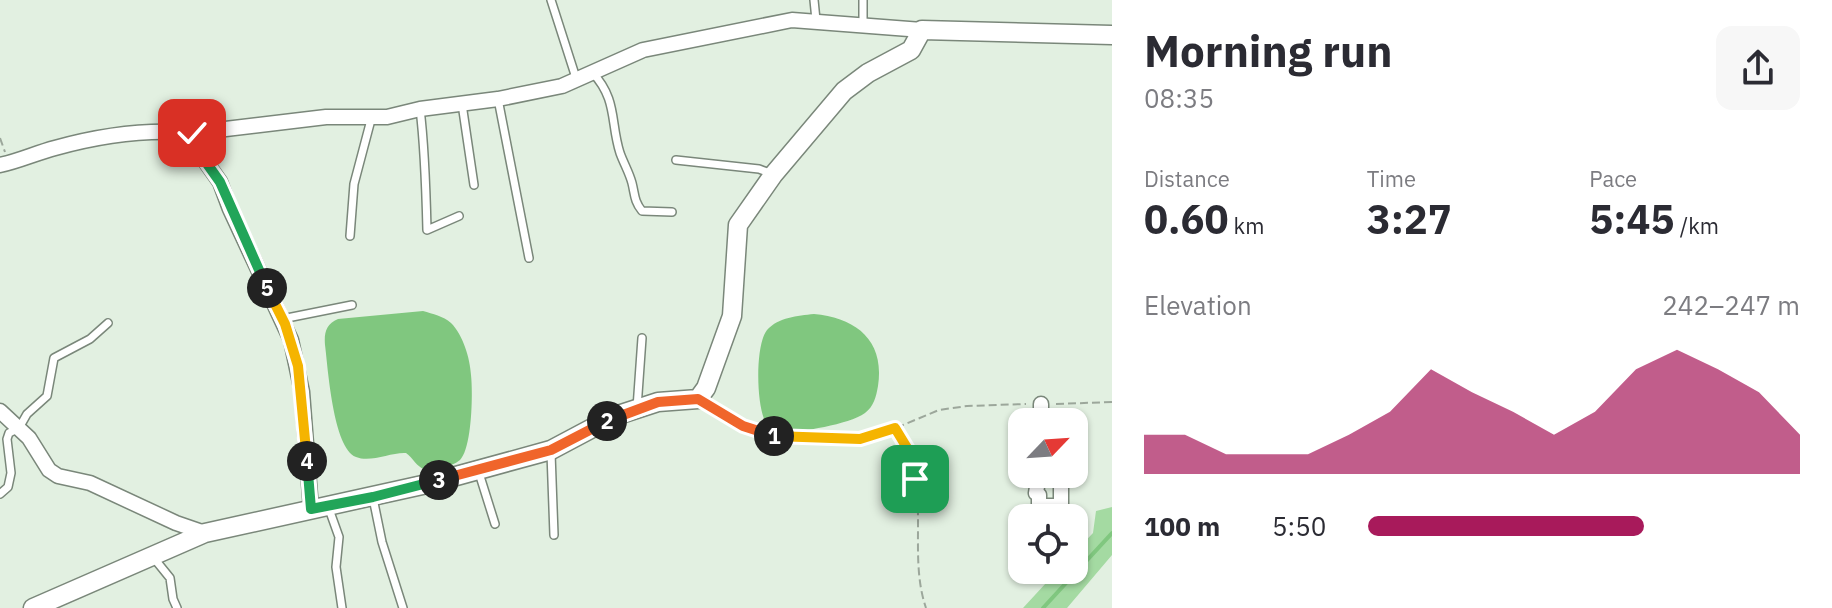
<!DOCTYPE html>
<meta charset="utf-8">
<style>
:root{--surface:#fff;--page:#f7f7f7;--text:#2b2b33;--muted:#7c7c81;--accent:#a81a5b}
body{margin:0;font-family:"IBM Plex Sans",sans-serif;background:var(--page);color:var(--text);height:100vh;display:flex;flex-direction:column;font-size:30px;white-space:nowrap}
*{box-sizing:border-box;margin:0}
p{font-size:26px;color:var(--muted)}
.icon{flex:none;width:44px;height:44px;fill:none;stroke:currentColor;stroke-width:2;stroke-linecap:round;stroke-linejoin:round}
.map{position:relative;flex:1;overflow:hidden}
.details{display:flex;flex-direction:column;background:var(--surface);width:720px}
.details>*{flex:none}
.needle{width:52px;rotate:65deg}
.tools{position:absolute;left:1008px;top:408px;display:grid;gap:16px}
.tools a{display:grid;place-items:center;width:80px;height:80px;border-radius:16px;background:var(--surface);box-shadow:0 2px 6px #0004;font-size:40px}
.pin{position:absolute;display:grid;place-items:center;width:68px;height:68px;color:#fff;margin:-34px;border-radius:16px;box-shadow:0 4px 12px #0006}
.km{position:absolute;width:40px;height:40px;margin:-20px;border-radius:50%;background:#222;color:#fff;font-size:22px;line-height:40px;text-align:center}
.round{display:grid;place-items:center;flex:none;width:84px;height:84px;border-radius:16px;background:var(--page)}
.overview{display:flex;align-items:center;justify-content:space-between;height:136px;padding:0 32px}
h1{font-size:44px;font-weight:700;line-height:60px}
.figures{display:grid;grid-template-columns:repeat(3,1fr);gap:12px;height:136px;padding:8px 32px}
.figures div{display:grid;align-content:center}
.figures b{font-size:40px;font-weight:700}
.figures small{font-size:22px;font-weight:400}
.figures p{font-size:22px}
.chart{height:224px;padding:16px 32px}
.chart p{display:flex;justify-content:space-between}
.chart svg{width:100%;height:144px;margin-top:8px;fill:var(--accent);opacity:.7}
ul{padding:0 32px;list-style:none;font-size:26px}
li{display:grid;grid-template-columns:128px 96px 1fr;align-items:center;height:60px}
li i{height:20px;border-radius:10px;background:var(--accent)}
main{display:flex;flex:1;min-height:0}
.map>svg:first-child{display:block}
.green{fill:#a4daa2}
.water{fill:#80c77f}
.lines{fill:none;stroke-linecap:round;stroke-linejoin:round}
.stream{stroke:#80c77f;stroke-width:4}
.service-casing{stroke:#7a877a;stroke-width:10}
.minor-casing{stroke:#7a877a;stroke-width:17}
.tertiary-casing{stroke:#7a877a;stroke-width:21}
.path{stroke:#9ca79b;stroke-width:2;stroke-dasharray:8 4;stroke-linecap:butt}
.service{stroke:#fff;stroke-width:7}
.minor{stroke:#fff;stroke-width:14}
.tertiary{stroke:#fff;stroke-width:18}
.split-1-casing{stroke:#fff;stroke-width:16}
.split-2-casing{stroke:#fff;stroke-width:16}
.split-3-casing{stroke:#fff;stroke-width:16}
.split-4-casing{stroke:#fff;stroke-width:16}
.split-5-casing{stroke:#fff;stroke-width:16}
.split-6-casing{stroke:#fff;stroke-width:16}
.split-1{stroke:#f5b400;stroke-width:10}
.split-2{stroke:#f0652b;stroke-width:10}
.split-3{stroke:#f0652b;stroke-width:10}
.split-4{stroke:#22a559;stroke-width:10}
.split-5{stroke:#f5b400;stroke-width:10}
.split-6{stroke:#22a559;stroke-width:10}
</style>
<main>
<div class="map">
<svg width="1112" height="608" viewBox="0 0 1112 608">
<rect width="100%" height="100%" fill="#e2f0e1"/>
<path class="green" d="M1112,507V555L1067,608H1023L1058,570H1074V553L1093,533L1096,511Z"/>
<path class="water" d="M423,311C433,314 443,316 451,323C463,335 470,358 471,375C473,393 472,448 460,460C455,464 449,466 443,467C437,469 430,471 424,469C417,467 413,458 406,453C391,452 371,463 356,457C333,448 328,368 325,345C324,333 326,324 338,319Z
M814,314C856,318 885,340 878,386C876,397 874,406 865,413C848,425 802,431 781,434C774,432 769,429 766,423C756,406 755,345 767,330C779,317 797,316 814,314Z"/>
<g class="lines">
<path class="stream" d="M1043,608L1112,533"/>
<defs>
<path id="service" d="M551,0L577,81
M814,0L816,20
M863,0V24
M592,72C618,100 610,122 620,153C624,164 629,172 632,183C635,195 634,201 642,211L672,212
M498,99L529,258
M462,104L474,185
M420,109C425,149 426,189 427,230L459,216
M676,160L759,169L767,172L769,178
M350,236L354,184L372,116
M282,319L352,305
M637,408L642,338
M551,453L554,535
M479,473L495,524
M0,494L8,487L11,473L7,439L9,433L19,428L27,414L47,396L54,358L90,339L108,323
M373,498L382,542L403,608
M329,509L339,537L336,567L342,608
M153,557L170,578L173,599L177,608"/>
<path id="minor" d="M192,133L203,158L220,182L230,209L291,340L302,392L311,509
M0,165C19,161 36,153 55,148C98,136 148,129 192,133L326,117H387L420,109L498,99L562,86L643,50L792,20L922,30
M1041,404V422
M0,411L29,438L49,470L58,476L90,483L176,523L205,533
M1039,474L1036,493L1039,495V506H1061V474"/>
<path id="tertiary" d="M33,608L205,533L427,484L551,450L615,416L658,402L698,399L706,388L732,316L738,225L773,175L844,91L868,73L911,50L922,30L1112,35"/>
</defs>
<use href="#service" class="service-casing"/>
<use href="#minor" class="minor-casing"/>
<use href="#tertiary" class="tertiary-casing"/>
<path class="path" d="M0,138L5,152
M1056,404L1112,402
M713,408L759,433L784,438L840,439L879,435L939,410L967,406L1026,404
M895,428C935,481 906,550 926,608"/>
<use href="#service" class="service"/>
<use href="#minor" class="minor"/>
<use href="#tertiary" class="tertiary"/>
</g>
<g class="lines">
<defs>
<path id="split-1" d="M774,436L860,439L895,428L912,456L915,479"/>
<path id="split-2" d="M607,421L658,402L698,399L743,426L774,436"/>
<path id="split-3" d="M439,480L551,450L607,421"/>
<path id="split-4" d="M307,461L311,509L373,497L439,480"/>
<path id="split-5" d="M267,288L285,324L298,366L307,461"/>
<path id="split-6" d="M192,133L203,158L220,182L267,288"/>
</defs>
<use href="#split-1" class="split-1-casing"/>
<use href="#split-2" class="split-2-casing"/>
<use href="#split-3" class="split-3-casing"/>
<use href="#split-4" class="split-4-casing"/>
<use href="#split-5" class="split-5-casing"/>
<use href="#split-6" class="split-6-casing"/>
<use href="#split-1" class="split-1"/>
<use href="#split-2" class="split-2"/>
<use href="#split-3" class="split-3"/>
<use href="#split-4" class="split-4"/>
<use href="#split-5" class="split-5"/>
<use href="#split-6" class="split-6"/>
</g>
</svg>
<div class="tools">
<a><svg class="needle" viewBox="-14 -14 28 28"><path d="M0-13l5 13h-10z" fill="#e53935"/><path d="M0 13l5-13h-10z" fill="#7c7c81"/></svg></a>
<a><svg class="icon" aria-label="locate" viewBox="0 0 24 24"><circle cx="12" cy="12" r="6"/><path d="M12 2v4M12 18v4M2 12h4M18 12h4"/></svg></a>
</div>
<div class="pin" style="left:915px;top:479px;background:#1e9e55"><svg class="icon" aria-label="arrive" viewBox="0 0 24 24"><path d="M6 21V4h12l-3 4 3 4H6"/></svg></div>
<div class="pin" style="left:192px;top:133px;background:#d93025"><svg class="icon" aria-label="check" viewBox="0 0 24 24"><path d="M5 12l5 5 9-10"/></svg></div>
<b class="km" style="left:774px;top:436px">1</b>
<b class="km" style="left:607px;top:421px">2</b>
<b class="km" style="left:439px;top:480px">3</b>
<b class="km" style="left:307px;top:461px">4</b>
<b class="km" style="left:267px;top:288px">5</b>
</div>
<section class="details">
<div class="overview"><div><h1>Morning run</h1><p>08:35</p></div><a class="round"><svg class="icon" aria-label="share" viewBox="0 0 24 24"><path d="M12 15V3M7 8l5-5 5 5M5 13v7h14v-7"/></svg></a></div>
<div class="figures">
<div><p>Distance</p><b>0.60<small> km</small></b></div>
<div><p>Time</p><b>3:27</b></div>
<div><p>Pace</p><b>5:45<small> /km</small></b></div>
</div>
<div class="chart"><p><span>Elevation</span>242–247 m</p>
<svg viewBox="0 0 160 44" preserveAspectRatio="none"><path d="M0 44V32L10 32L20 38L30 38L40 38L50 32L60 25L70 12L80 19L90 25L100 32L110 25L120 12L130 6L140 12L150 19L160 32V44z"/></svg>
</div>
<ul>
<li><b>100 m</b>5:50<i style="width:64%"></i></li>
</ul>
</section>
</main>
